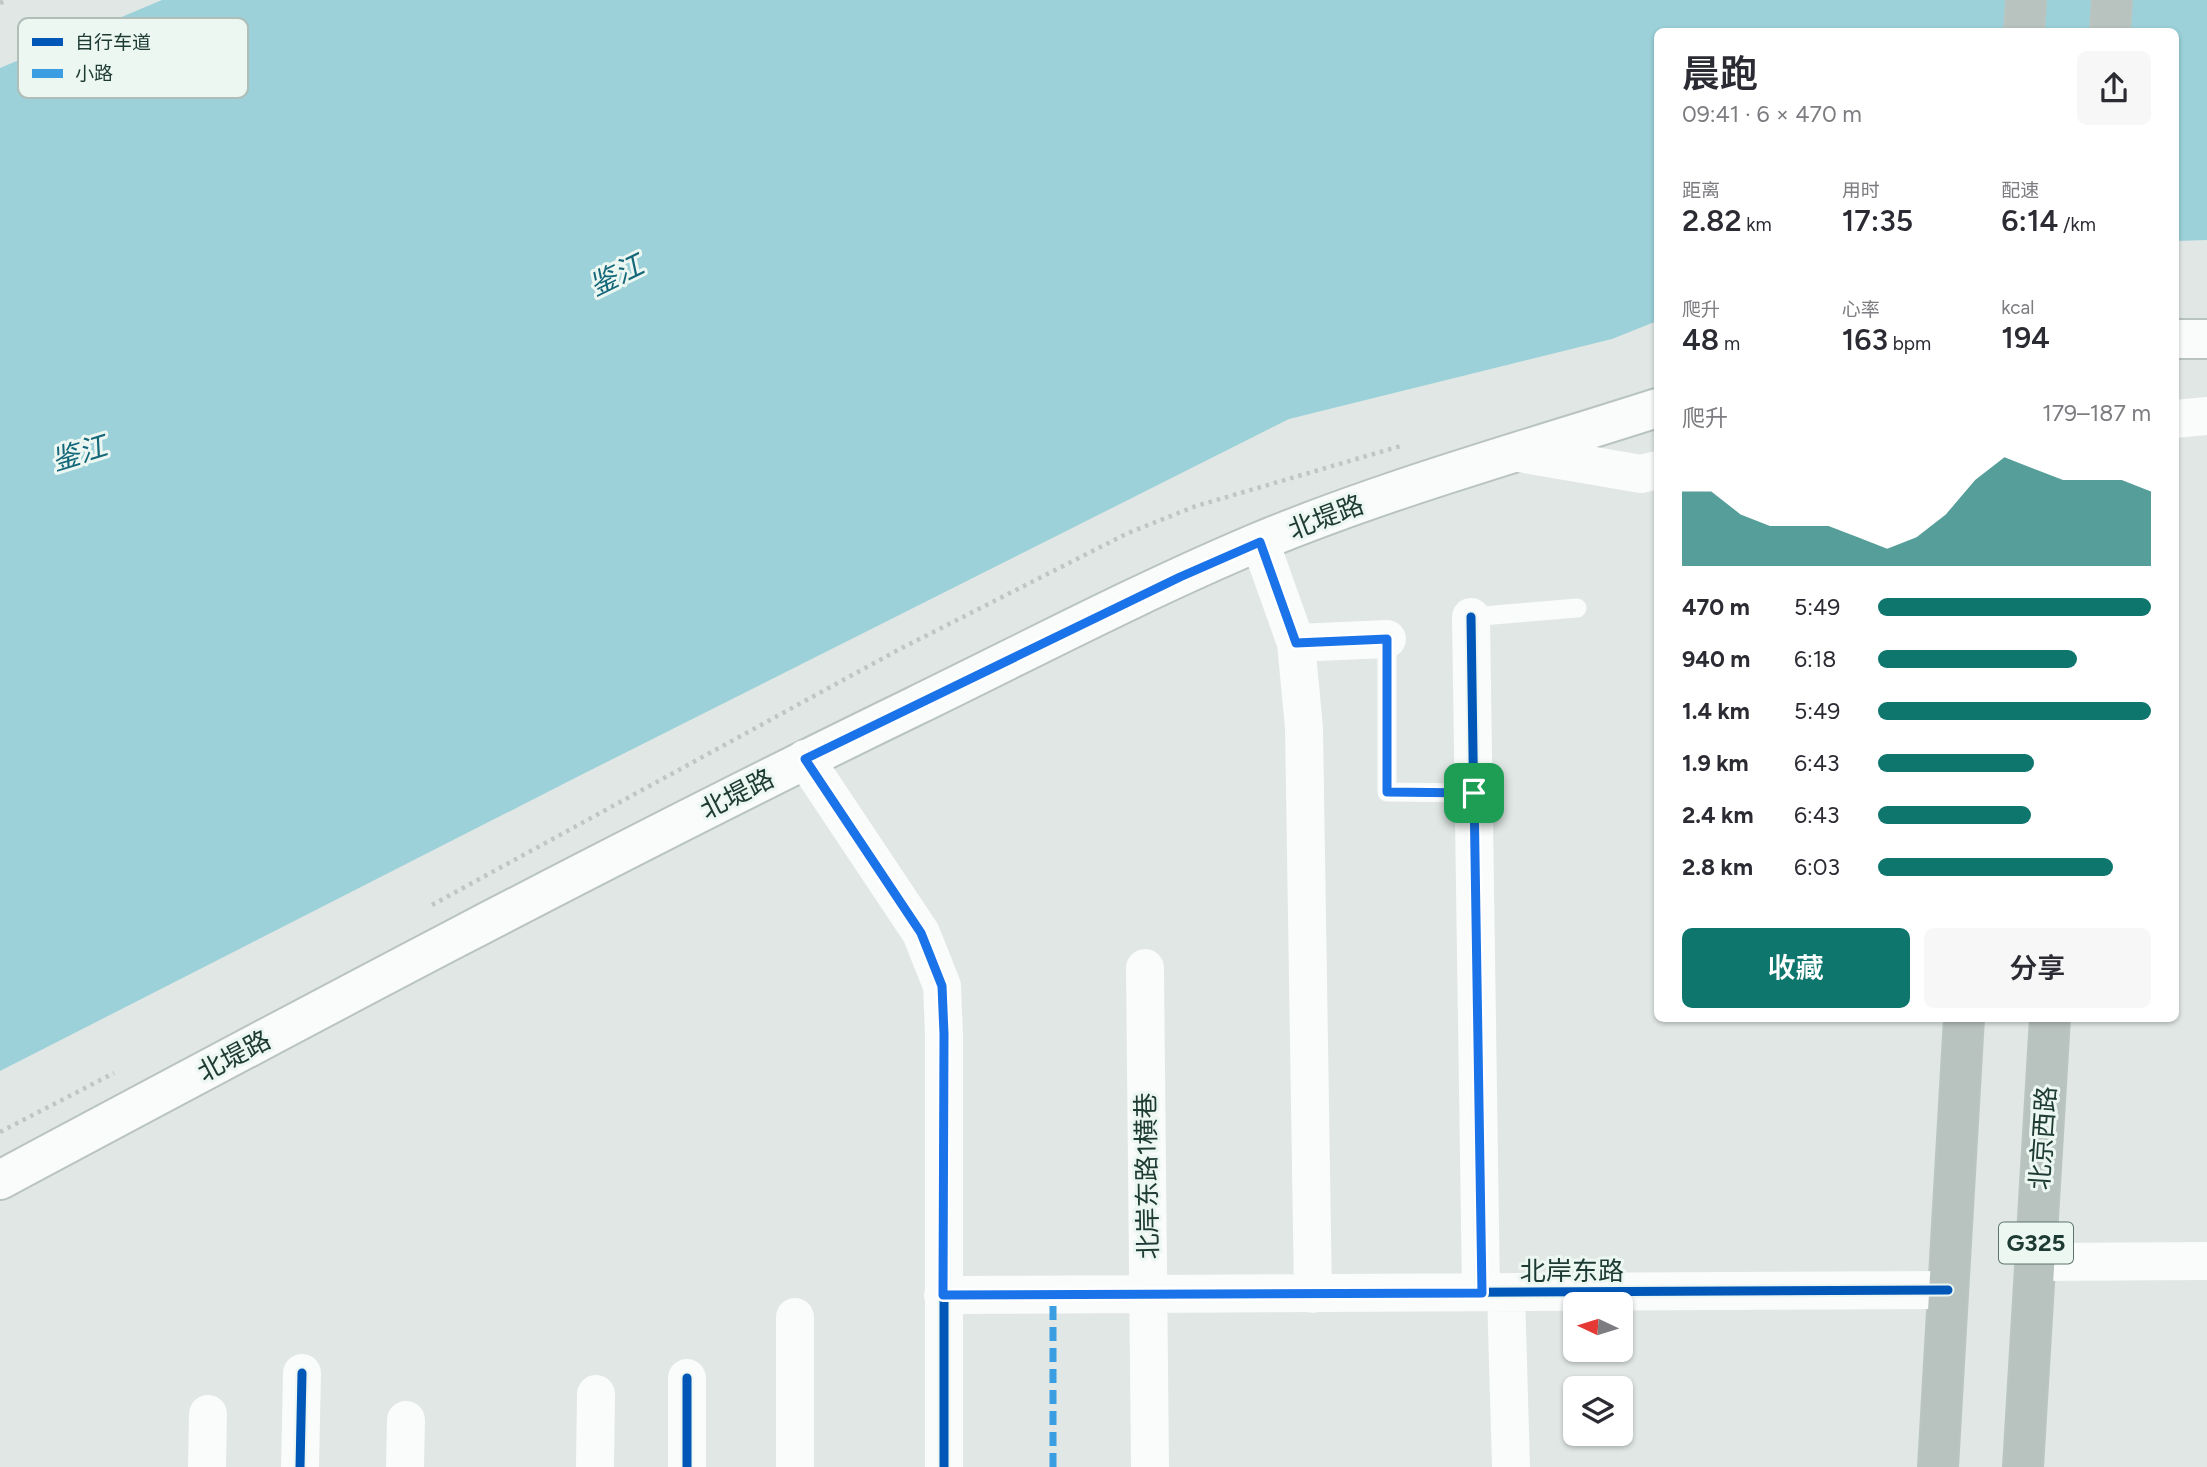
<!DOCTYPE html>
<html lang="zh">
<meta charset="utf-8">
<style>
:root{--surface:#fff;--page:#f7f7f7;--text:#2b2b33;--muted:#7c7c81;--accent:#0f766e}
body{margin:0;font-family:Figtree,"Noto Sans SC",sans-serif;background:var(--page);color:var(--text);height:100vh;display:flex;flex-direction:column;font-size:26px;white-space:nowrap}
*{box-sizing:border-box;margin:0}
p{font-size:23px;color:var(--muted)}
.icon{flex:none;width:38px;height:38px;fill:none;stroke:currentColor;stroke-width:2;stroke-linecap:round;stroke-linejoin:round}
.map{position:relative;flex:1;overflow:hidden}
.panel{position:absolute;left:1654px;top:28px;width:525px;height:994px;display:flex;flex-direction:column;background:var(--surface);border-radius:10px;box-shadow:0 2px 5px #0004}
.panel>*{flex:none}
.needle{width:46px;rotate:274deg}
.buttons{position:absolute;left:1563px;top:1292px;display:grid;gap:14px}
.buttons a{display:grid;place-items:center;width:70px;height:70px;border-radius:10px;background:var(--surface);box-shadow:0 2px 5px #0004;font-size:35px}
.pin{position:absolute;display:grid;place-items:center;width:60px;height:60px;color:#fff;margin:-30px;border-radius:14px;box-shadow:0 4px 10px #0006}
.round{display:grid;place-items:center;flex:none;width:74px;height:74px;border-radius:10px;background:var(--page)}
.summary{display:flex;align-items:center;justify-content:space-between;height:119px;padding:0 28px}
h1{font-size:38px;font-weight:600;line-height:52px}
.stats{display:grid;grid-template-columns:repeat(3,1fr);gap:10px;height:119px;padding:7px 28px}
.stats div{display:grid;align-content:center}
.stats b{font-size:30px;font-weight:600}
.stats small{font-size:19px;font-weight:400}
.stats p{font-size:19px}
.chart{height:196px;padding:14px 28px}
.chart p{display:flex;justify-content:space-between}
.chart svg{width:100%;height:126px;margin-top:7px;fill:var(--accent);opacity:.7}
.button{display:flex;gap:14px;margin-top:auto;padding:14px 28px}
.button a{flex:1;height:80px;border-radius:10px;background:var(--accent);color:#fff;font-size:28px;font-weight:600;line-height:80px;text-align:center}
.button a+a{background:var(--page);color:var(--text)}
ul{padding:0 28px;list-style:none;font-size:23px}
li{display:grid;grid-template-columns:112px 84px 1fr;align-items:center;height:52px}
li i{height:18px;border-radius:9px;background:var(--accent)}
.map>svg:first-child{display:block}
.water{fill:#9cd1d9}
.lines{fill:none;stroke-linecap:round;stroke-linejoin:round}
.secondary-casing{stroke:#b9c4bf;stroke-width:42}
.highway-casing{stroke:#bac4c1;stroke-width:42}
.path{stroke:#bec7c5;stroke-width:4.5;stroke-dasharray:3.5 5;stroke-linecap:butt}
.lane{stroke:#fafbfb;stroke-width:19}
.street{stroke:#fafbfb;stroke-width:38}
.secondary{stroke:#fafbfb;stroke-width:38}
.highway{stroke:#b8c2bf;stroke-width:38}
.quiet{stroke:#3c9ee2;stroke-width:7;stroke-dasharray:14 7;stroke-linecap:butt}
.cycleway-casing{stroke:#edf7f2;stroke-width:13}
.cycleway{stroke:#0057b8;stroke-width:9}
.route-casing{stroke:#fff;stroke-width:14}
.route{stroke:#1a73e8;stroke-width:9}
.labels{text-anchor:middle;stroke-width:6;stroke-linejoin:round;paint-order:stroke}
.shield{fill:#edf7f2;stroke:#5b736c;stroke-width:2}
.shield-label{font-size:24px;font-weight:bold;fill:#1d3a33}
.street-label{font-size:26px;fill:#1d3a33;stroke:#edf7f2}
.water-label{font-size:28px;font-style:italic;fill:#14687a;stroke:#edf7f2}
.key{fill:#edf7f2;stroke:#afbeb9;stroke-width:2}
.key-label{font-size:19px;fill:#1d3a33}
</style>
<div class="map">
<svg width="2207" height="1467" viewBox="0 0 2207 1467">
<rect width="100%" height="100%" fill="#e0e7e4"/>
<path class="water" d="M162,0H2207V240L2175,241V32H1657V321L1612,339L1289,419L575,778L0,1071V68Z"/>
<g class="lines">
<defs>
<path id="secondary" d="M2175,339H2207
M0,1180C303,1018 606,856 915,706C1028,651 1140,592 1256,543C1386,489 1523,451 1657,408"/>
<path id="highway" d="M2024,32L2026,0
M2110,32L2112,0
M1938,1467L1964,1018
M2023,1467L2050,1018"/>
</defs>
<use href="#secondary" class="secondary-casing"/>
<use href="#highway" class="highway-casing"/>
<path class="path" d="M0,3L7,0
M432,905L898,650L1128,533L1196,506L1404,445
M0,1132L114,1073"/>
<path class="lane" d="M1471,617L1577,608
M1387,639V792L1474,793"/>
<path class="street" d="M2175,419L2207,416
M1519,453L1641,474L1657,470
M1260,542L1296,643L1387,639
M1471,617L1481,1292
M1296,643L1304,728L1313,1294
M805,759L921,933L942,986L944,1034V1467
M1145,968L1150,1467
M2035,1262L2207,1261
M1506,1293L1511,1467
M943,1295L1948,1290
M207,1467L208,1414
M300,1467L302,1373
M405,1467L406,1420
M595,1467L596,1394
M687,1467V1378
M795,1467V1317"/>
<use href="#secondary" class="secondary"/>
<use href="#highway" class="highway"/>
<path class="quiet" d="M1053,1467V1295"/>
<defs>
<path id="cycleway" d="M1471,617L1481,1292
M805,759L921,933L942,986L944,1034V1467
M943,1295L1948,1290
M300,1467L302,1373
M687,1467V1378"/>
</defs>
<use href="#cycleway" class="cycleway-casing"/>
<use href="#cycleway" class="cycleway"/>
</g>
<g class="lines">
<defs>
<path id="route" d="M1260,542L1296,643L1387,639V792L1474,793L1482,1293L943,1295L944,1034L942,986L921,933L805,759L1180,577Z"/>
</defs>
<use href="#route" class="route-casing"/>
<use href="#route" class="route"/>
</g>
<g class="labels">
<rect class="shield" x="1999" y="1222.5" width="74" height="41" rx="5"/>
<g class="shield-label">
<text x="2036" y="1251">G325</text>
</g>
<g class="street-label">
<text transform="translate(1326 517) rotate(-21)" y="9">北堤路</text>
<text transform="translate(737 794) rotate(-27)" y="9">北堤路</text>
<text transform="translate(234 1056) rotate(-28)" y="9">北堤路</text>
<text transform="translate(2043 1138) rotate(-86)" y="9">北京西路</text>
<text transform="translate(1147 1176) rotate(-91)" y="9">北岸东路1横巷</text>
<text x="1572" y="1280">北岸东路</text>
</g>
<g class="water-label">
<text transform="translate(616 275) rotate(-26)" y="10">鉴江</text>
<text transform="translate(79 453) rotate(-17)" y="10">鉴江</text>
</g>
</g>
<rect x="18" y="18" width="230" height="80" rx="10" class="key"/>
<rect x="32" y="38" width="31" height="8" fill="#0057b8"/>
<rect x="32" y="69" width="31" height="9" fill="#3c9ee2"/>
<g class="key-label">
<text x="75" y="49">自行车道</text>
<text x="75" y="80">小路</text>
</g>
</svg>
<div class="buttons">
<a><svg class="needle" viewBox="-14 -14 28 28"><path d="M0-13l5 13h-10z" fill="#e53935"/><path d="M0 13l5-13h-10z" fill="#7c7c81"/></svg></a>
<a><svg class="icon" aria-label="layers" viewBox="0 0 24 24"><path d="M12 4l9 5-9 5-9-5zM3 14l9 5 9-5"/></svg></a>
</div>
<div class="pin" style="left:1474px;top:793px;background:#1e9e55"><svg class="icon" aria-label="arrive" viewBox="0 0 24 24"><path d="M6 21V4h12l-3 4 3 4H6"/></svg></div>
<section class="panel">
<div class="summary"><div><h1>晨跑</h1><p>09:41 · 6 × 470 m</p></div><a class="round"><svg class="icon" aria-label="share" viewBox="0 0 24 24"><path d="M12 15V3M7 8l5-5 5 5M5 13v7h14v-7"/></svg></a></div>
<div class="stats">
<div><p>距离</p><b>2.82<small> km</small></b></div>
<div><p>用时</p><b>17:35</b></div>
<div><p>配速</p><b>6:14<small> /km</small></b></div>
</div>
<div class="stats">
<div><p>爬升</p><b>48<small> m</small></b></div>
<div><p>心率</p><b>163<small> bpm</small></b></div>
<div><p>kcal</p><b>194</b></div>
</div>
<div class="chart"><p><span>爬升</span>179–187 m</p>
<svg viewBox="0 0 160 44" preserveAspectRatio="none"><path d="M0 44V18L10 18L20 26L30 30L40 30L50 30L60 34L70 38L80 34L90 26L100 14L110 6L120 10L130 14L140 14L150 14L160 18V44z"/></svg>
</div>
<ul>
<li><b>470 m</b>5:49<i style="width:100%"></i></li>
<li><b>940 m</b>6:18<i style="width:73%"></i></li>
<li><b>1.4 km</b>5:49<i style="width:100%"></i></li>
<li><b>1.9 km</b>6:43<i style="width:57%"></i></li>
<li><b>2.4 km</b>6:43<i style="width:56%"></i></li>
<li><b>2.8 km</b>6:03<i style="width:86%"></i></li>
</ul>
<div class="button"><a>收藏</a><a>分享</a></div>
</section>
</div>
